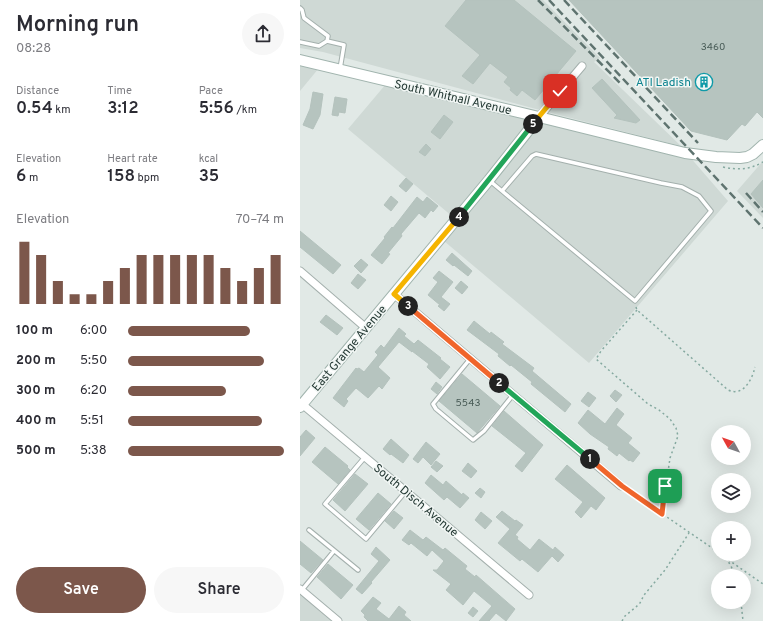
<!DOCTYPE html>
<meta charset="utf-8">
<style>
:root{--surface:#fff;--page:#f7f7f7;--text:#2b2b33;--muted:#7c7c81;--accent:#7c574b}
body{margin:0;font-family:Overpass,sans-serif;background:var(--page);color:var(--text);height:100vh;display:flex;flex-direction:column;font-size:15px;white-space:nowrap}
*{box-sizing:border-box;margin:0}
p{font-size:13px;color:var(--muted)}
.icon{flex:none;width:22px;height:22px;fill:none;stroke:currentColor;stroke-width:2;stroke-linecap:round;stroke-linejoin:round}
.map{position:relative;flex:1;overflow:hidden}
.drawer{display:flex;flex-direction:column;background:var(--surface);width:300px}
.drawer>*{flex:none}
.needle{width:26px;rotate:310deg}
.buttons{position:absolute;left:411px;top:425px;display:grid;gap:8px}
.buttons a{display:grid;place-items:center;width:40px;height:40px;border-radius:50%;background:var(--surface);box-shadow:0 4px 16px #0002;font-size:20px}
.pin{position:absolute;display:grid;place-items:center;width:34px;height:34px;color:#fff;margin:-17px;border-radius:8px;box-shadow:0 2px 6px #0006}
.km{position:absolute;width:20px;height:20px;margin:-10px;border-radius:50%;background:#222;color:#fff;font-size:11px;line-height:20px;text-align:center}
.round{display:grid;place-items:center;flex:none;width:42px;height:42px;border-radius:21px;background:var(--page)}
.summary{display:flex;align-items:center;justify-content:space-between;height:68px;padding:0 16px}
h1{font-size:22px;font-weight:600;line-height:30px}
.stats{display:grid;grid-template-columns:repeat(3,1fr);gap:6px;height:68px;padding:4px 16px}
.stats div{display:grid;align-content:center}
.stats b{font-size:17px;font-weight:600}
.stats small{font-size:11px;font-weight:400}
.stats p{font-size:11px}
.chart{height:112px;padding:8px 16px}
.chart p{display:flex;justify-content:space-between}
.chart svg{width:100%;height:72px;margin-top:4px;stroke:var(--accent);stroke-width:6}
.action{display:flex;gap:8px;margin-top:auto;padding:8px 16px}
.action a{flex:1;height:46px;border-radius:24px;background:var(--accent);color:#fff;font-size:16px;font-weight:600;line-height:46px;text-align:center}
.action a+a{background:var(--page);color:var(--text)}
ul{padding:0 16px;list-style:none;font-size:13px}
li{display:grid;grid-template-columns:64px 48px 1fr;align-items:center;height:30px}
li i{height:10px;border-radius:5px;background:var(--accent)}
main{display:flex;flex:1;min-height:0}
.map>svg:first-child{display:block}
.built{fill:#cfd9d5}
.building{fill:#b6c4bf;stroke:#b4c2bd}
.lines{fill:none;stroke-linecap:round;stroke-linejoin:round}
.lane-casing{stroke:#a4b0ad;stroke-width:5.5}
.street-casing{stroke:#a4b0ad;stroke-width:9}
.secondary-casing{stroke:#a1b4ae;stroke-width:12}
.path{stroke:#85a9a0;stroke-width:1.5;stroke-dasharray:2 3;stroke-linecap:butt}
.lane{stroke:#fff;stroke-width:3.5}
.street{stroke:#fff;stroke-width:7}
.secondary{stroke:#fff;stroke-width:10}
.rail{stroke:#5e736f;stroke-width:2.5;stroke-dasharray:8 4;stroke-linecap:butt}
.split-1-casing{stroke:#fff;stroke-width:8}
.split-2-casing{stroke:#fff;stroke-width:8}
.split-3-casing{stroke:#fff;stroke-width:8}
.split-4-casing{stroke:#fff;stroke-width:8}
.split-5-casing{stroke:#fff;stroke-width:8}
.split-6-casing{stroke:#fff;stroke-width:8}
.split-1{stroke:#f0652b;stroke-width:5}
.split-2{stroke:#22a559;stroke-width:5}
.split-3{stroke:#f0652b;stroke-width:5}
.split-4{stroke:#f5b400;stroke-width:5}
.split-5{stroke:#22a559;stroke-width:5}
.split-6{stroke:#f5b400;stroke-width:5}
.labels{text-anchor:middle;stroke-width:3;stroke-linejoin:round;paint-order:stroke}
.number-label{font-size:10px;fill:#485b56}
.culture-label{font-size:12px;fill:#0d838f;stroke:#f1f6f4;text-anchor:end}
.street-label{font-size:12px;fill:#233833;stroke:#f1f6f4}
</style>
<main>
<section class="drawer">
<div class="summary"><div><h1>Morning run</h1><p>08:28</p></div><a class="round"><svg class="icon" aria-label="share" viewBox="0 0 24 24"><path d="M12 15V3M7 8l5-5 5 5M5 13v7h14v-7"/></svg></a></div>
<div class="stats">
<div><p>Distance</p><b>0.54<small> km</small></b></div>
<div><p>Time</p><b>3:12</b></div>
<div><p>Pace</p><b>5:56<small> /km</small></b></div>
</div>
<div class="stats">
<div><p>Elevation</p><b>6<small> m</small></b></div>
<div><p>Heart rate</p><b>158<small> bpm</small></b></div>
<div><p>kcal</p><b>35</b></div>
</div>
<div class="chart"><p><span>Elevation</span>70–74 m</p>
<svg viewBox="0 0 160 44" preserveAspectRatio="none"><path d="M5 44V6M15 44V14M25 44V30M35 44V38M45 44V38M55 44V30M65 44V22M75 44V14M85 44V14M95 44V14M105 44V14M115 44V14M125 44V22M135 44V30M145 44V22M155 44V14"/></svg>
</div>
<ul>
<li><b>100 m</b>6:00<i style="width:78%"></i></li>
<li><b>200 m</b>5:50<i style="width:87%"></i></li>
<li><b>300 m</b>6:20<i style="width:63%"></i></li>
<li><b>400 m</b>5:51<i style="width:86%"></i></li>
<li><b>500 m</b>5:38<i style="width:100%"></i></li>
</ul>
<div class="action"><a>Save</a><a>Share</a></div>
</section>
<div class="map">
<svg width="463" height="621" viewBox="0 0 463 621">
<rect width="100%" height="100%" fill="#e1e9e6"/>
<path class="built" d="M0,0H243L300,58L294,62L381,146L251,113L23,52L0,48Z
M0,64L19,68L0,91Z
M86,84L389,156L428,201L289,363L144,241L159,222L48,129Z
M463,161V218L437,191Z
M0,595L31,621H0Z"/>
<path class="building" d="M166,0H214L276,51L235,100L222,90L217,96L210,90L211,88L204,82L208,77L190,63L173,84L162,76L180,55L145,26Z
M269,0H463V118L457,112L445,126L442,124L427,140L391,131Z
M302,79L340,120L336,123L314,118L317,115L292,88Z
M13,92L23,94L20,115L13,129L3,125L10,109Z
M35,97L47,99L45,113L39,112L38,116L32,115Z
M144,115L153,122L140,139L131,132Z
M126,144L131,149L125,156L119,152Z
M106,178L113,184L106,192L99,186Z
M463,180V208L451,194Z
M91,196L98,202L91,211L84,205Z
M117,197L123,202L127,197L138,206L133,212L131,210L125,218L119,213L101,234L102,236L88,253L90,254L82,264L71,255L85,238L84,237L92,227L93,228Z
M0,231L41,265L33,274L0,247Z
M152,253L172,271L168,276L154,265L153,266L146,260Z
M61,259L68,265L61,273L54,266Z
M139,271L153,282L141,297L150,304L144,311L138,306L140,305L128,295L138,282L133,278Z
M58,274L66,280L58,289L51,283Z
M161,281L168,287L162,294L155,288Z
M26,315L43,328L37,335L20,322Z
M174,321L190,334L191,332L204,342L202,344L234,368L232,371L271,404L265,412L231,384L232,382L211,365L210,366L198,356L199,354L167,330Z
M99,328L106,334L104,336L114,344L118,340L141,358L140,359L150,367L140,379L127,367L129,364L112,351V352L99,342L78,367L90,378L82,389L79,386L68,398L56,388L46,399L48,401L44,407L33,398L56,368L57,369L59,368L64,372L78,355L75,352L81,345L84,348Z
M162,374L200,406L177,433L139,401Z
M136,382L142,387L137,394L131,389Z
M315,390L322,395L316,402L310,396Z
M288,392L296,398L289,407L281,401Z
M317,408L324,414L316,425L332,438L328,443L340,453L333,462L330,460L329,461L319,453L317,456L308,449L309,447L290,434L278,423L288,410L305,424Z
M204,411L243,445L222,472L215,466L226,453L192,426Z
M6,430L15,438L0,456V437Z
M91,439L109,455L103,463L91,454L90,455L83,449Z
M126,442L140,454L131,465L123,457L118,463L113,459Z
M25,447L48,466L47,467L50,470L38,484L12,462Z
M136,461L143,466L137,472L131,467Z
M168,463L177,471L171,478L162,471Z
M267,465L305,498L296,510L291,506L281,518L275,512L283,502L255,479Z
M55,474L68,484L45,511L33,500Z
M131,475L143,485L146,481L162,495L163,493L169,498L160,508L147,497L144,500L125,483Z
M180,488L185,492L181,498L175,493Z
M78,493L91,504L69,530L56,519Z
M94,511L103,518L94,529L85,521Z
M202,511L215,521L216,520L223,525L215,535L218,537L217,539L230,550L239,539L253,550L255,547L264,555L258,562L252,556L238,572L222,559L220,561L198,543L210,529L196,517Z
M181,512L192,521L185,529L175,520Z
M110,530L123,540L126,537L143,550L145,548L167,566L165,569L175,577L176,575L215,609L206,621L196,613L189,621H179L192,606L174,591L163,605L146,590L151,584L133,570H137L144,561L132,550L127,556L111,543L109,545L102,540Z
M0,541L23,560L11,573L0,564Z
M76,547L90,560L71,582L72,583L62,594L56,589L79,561L71,554Z
M28,564L53,585L41,599L17,577Z
M73,597L81,603L76,609L89,619L99,606L106,612L104,615L111,621H68L64,617L65,615L61,611Z
M173,607L178,611L173,617L168,613Z"/>
<g class="lines">
<defs>
<path id="lane" d="M0,8L2,10L4,18L28,36L27,41
M0,42L19,46L27,41L44,45L40,69
M190,181L202,191L335,301L411,211L399,196L382,187L361,183L236,154L232,156L202,191
M170,359L133,404L136,409L173,440L184,431L213,395
M65,457L25,504L66,539L106,491
M9,530L58,570
M2,590L34,551"/>
<path id="street" d="M239,117L282,66
M0,271L66,328
M94,294L321,486
M2,404L229,595
M0,589L38,621"/>
<path id="secondary" d="M0,60L239,117L385,153L416,157L440,158L447,157L453,154L463,145
M0,407L189,180L239,117"/>
</defs>
<use href="#lane" class="lane-casing"/>
<use href="#street" class="street-casing"/>
<use href="#secondary" class="secondary-casing"/>
<path class="path" d="M423,167C438,170 449,170 463,162
M336,307L337,310L428,390C443,397 452,380 455,367
M337,310L301,351L296,359L348,404L359,410L370,419L376,428L378,436L370,458L362,514
M326,489L418,552
M420,554L463,584
M426,558L431,566L435,576
M441,602L443,621
M322,621L325,616L336,607L340,603L344,595L365,570L389,533"/>
<use href="#lane" class="lane"/>
<use href="#street" class="street"/>
<use href="#secondary" class="secondary"/>
<path class="rail" d="M238,0L322,85
M249,0L463,228
M264,0L398,143
M446,193L463,212"/>
</g>
<g class="lines">
<defs>
<path id="split-1" d="M290,459L322,486L362,514L365,486"/>
<path id="split-2" d="M199,383L290,459"/>
<path id="split-3" d="M108,306L199,383"/>
<path id="split-4" d="M108,306L94,294L159,217"/>
<path id="split-5" d="M159,217L233,124"/>
<path id="split-6" d="M233,124L260,91"/>
</defs>
<use href="#split-1" class="split-1-casing"/>
<use href="#split-2" class="split-2-casing"/>
<use href="#split-3" class="split-3-casing"/>
<use href="#split-4" class="split-4-casing"/>
<use href="#split-5" class="split-5-casing"/>
<use href="#split-6" class="split-6-casing"/>
<use href="#split-1" class="split-1"/>
<use href="#split-2" class="split-2"/>
<use href="#split-3" class="split-3"/>
<use href="#split-4" class="split-4"/>
<use href="#split-5" class="split-5"/>
<use href="#split-6" class="split-6"/>
</g>
<defs>
<symbol id="building-ring" viewBox="-11 -11 22 22"><circle r="9.5" fill="#f1f6f4" stroke="#0f9aa8" stroke-width="1.5"/><path d="M-4-6H4V6H1V3H-1V6H-4ZM-2.5-4.3h1.7v1.8h-1.7ZM.8-4.3h1.7v1.8H.8ZM-2.5-1h1.7V.8h-1.7ZM.8-1h1.7V.8H.8Z" fill="#0f9aa8"/></symbol>
</defs>
<g fill-rule="evenodd">
<use href="#building-ring" x="394" y="72" width="20" height="20"/>
</g>
<g class="labels">
<g class="number-label">
<text x="413" y="50">3460</text>
<text x="168" y="406">5543</text>
</g>
<g class="culture-label">
<text x="391" y="86">ATI Ladish</text>
</g>
<g class="street-label">
<text transform="translate(153 97) rotate(13)" y="4">South Whitnall Avenue</text>
<text transform="translate(49 348) rotate(-50)" y="4">East Grange Avenue</text>
<text transform="translate(116 500) rotate(40)" y="4">South Disch Avenue</text>
</g>
</g>
</svg>
<div class="buttons">
<a><svg class="needle" viewBox="-14 -14 28 28"><path d="M0-13l5 13h-10z" fill="#e53935"/><path d="M0 13l5-13h-10z" fill="#7c7c81"/></svg></a>
<a><svg class="icon" aria-label="layers" viewBox="0 0 24 24"><path d="M12 4l9 5-9 5-9-5zM3 14l9 5 9-5"/></svg></a>
<a>+</a>
<a>−</a>
</div>
<div class="pin" style="left:365px;top:486px;background:#1e9e55"><svg class="icon" aria-label="arrive" viewBox="0 0 24 24"><path d="M6 21V4h12l-3 4 3 4H6"/></svg></div>
<div class="pin" style="left:260px;top:91px;background:#d93025"><svg class="icon" aria-label="check" viewBox="0 0 24 24"><path d="M5 12l5 5 9-10"/></svg></div>
<b class="km" style="left:290px;top:459px">1</b>
<b class="km" style="left:199px;top:383px">2</b>
<b class="km" style="left:108px;top:306px">3</b>
<b class="km" style="left:159px;top:217px">4</b>
<b class="km" style="left:233px;top:124px">5</b>
</div>
</main>
